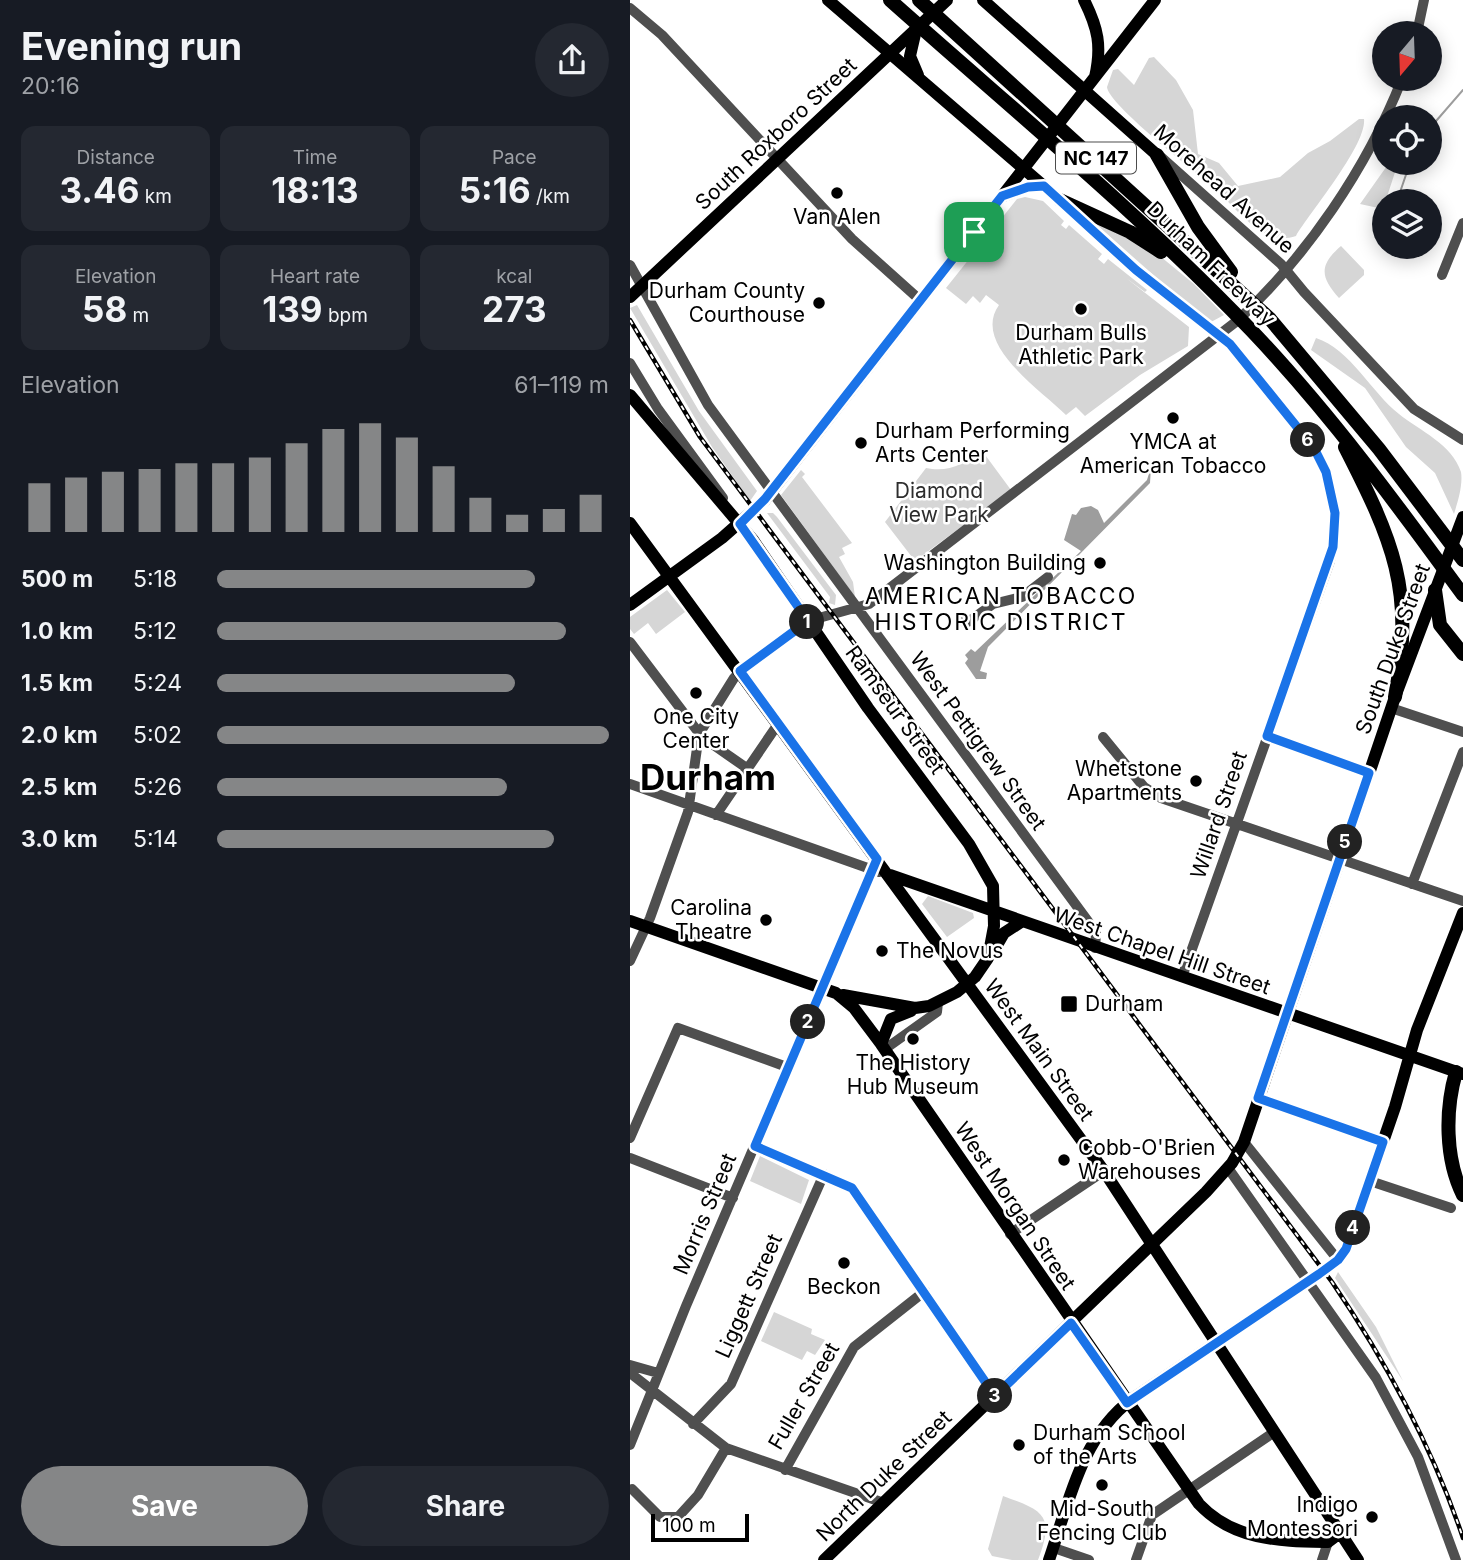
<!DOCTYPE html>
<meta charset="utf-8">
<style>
:root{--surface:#171b24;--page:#242831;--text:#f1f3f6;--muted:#9ea1a6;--accent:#858687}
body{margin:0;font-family:Inter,sans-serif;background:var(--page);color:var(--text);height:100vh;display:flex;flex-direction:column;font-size:26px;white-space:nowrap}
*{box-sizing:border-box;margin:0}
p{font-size:23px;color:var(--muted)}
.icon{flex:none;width:38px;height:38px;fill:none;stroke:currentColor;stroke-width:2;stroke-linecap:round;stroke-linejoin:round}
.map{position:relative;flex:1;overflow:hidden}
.sheet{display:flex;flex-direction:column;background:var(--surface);width:630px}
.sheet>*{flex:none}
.needle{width:46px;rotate:199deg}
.fabs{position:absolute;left:742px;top:21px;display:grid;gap:14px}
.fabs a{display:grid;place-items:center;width:70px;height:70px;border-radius:50%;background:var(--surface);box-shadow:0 4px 18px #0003;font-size:35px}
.scale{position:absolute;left:21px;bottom:18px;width:98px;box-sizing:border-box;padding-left:7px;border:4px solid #000;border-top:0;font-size:19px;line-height:24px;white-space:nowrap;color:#000;-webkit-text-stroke:5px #fff;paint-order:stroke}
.pin{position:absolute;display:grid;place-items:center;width:60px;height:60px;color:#fff;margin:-30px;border-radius:14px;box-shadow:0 4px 10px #0006}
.km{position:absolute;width:35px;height:35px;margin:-18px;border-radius:50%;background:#222;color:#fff;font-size:19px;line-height:35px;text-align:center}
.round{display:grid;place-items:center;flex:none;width:74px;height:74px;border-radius:37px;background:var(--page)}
.headline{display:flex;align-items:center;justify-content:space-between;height:119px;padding:0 21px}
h1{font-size:38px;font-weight:700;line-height:52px}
.metrics{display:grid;grid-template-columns:repeat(3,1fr);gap:10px;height:119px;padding:7px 21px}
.metrics div{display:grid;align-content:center;border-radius:14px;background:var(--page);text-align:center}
.metrics b{font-size:35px;font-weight:700}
.metrics small{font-size:19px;font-weight:400}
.metrics p{font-size:19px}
.chart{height:196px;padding:14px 21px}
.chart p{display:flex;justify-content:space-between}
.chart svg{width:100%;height:126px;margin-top:7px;stroke:var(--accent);stroke-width:6}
.cta{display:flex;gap:14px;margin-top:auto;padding:14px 21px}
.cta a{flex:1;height:80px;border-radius:42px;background:var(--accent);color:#fff;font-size:28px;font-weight:700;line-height:80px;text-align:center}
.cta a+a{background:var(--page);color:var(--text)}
ul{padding:0 21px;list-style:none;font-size:23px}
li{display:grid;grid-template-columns:112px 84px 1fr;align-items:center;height:52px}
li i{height:18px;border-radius:9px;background:var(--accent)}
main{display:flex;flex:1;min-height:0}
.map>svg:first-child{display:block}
.green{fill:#d6d6d6}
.water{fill:#9d9d9d}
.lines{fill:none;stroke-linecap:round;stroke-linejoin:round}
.stream{stroke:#9d9d9d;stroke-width:2}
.minor{stroke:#4f4f4f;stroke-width:10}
.major{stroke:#000;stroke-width:12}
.highway{stroke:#000;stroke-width:14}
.rail-casing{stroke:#000;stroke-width:4.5}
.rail{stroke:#fff;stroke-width:2;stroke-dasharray:5;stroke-linecap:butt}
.route-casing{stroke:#fff;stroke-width:14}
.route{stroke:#1a73e8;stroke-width:9}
.poi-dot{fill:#000;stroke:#fff;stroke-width:2.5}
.labels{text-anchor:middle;stroke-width:5;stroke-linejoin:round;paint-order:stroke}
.shield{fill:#fff;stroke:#4c4c4c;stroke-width:2}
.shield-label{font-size:19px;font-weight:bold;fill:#000}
.street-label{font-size:21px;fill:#000;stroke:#fff}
.poi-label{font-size:21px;fill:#000;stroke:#fff}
.park-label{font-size:21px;fill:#2d2d2d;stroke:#fff}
.neighbourhood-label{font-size:23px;letter-spacing:2px;fill:#000;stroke:#fff}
.town-label{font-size:35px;font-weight:bold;fill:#000;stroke:#fff}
</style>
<main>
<section class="sheet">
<div class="headline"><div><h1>Evening run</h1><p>20:16</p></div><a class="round"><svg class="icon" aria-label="share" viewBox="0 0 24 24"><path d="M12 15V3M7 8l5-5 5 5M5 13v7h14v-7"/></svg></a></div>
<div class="metrics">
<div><p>Distance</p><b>3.46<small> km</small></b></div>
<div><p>Time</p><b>18:13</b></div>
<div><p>Pace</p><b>5:16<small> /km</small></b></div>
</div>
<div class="metrics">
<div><p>Elevation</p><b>58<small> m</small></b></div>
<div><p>Heart rate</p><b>139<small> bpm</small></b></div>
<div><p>kcal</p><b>273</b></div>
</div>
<div class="chart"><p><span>Elevation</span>61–119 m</p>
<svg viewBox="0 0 160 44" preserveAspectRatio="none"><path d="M5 44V27M15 44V25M25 44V23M35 44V22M45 44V20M55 44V20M65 44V18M75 44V13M85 44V8M95 44V6M105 44V11M115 44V21M125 44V32M135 44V38M145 44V36M155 44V31"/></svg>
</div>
<ul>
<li><b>500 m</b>5:18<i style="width:81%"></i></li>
<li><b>1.0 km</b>5:12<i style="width:89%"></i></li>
<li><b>1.5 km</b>5:24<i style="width:76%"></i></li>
<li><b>2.0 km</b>5:02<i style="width:100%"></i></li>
<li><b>2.5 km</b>5:26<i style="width:74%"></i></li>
<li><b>3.0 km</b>5:14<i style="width:86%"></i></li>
</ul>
<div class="cta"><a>Save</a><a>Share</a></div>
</section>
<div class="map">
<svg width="833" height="1560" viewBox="0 0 833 1560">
<rect width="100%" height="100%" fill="#fff"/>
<path class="green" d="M524,57L546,80L563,110L568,154L589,163L608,186L650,177L678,153L700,141L729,119H734C737,145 680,212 666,236C657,239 647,239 639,236C617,225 600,202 582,186C564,171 478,104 477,87L483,70L488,69L504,85L519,58Z
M759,163H768L753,209L730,204Z
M395,197L413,201L434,221L431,225L436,229L439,225L472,254L468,259L474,264L478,259L517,290L515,292L496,278L559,327L558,346L510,375L455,416L446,407L436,415C411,390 341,344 369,305L356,295L350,303L343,296L336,304L316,288L387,199Z
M460,219L525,252L564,284L594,315L581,322L528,279Z
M711,246L734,270V275L709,298C690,277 689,265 711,246Z
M7,305L69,411L127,491L120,501L82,447L0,308Z
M686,338C720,349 742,393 769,414C790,431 822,444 831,472C833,485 828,501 824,514L805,473L776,447L735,388L681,350Z
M353,452L381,490L285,561L255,522L296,468C319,473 334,463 353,452Z
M171,470L175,474L172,477L222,543L212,548L215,554L209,557L223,582L225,597L151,495Z
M137,513H143L147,517L206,595L205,605L199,603L200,597Z
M37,590L55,612L26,634L18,623L4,634L0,629V617Z
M298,896L343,913L344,918L317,937L292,904Z
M130,1156L179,1180L171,1204L120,1181Z
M708,1272L746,1327L773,1381L705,1278Z
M144,1312L182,1329L181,1334L195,1340L185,1355L177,1351L172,1360L131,1341Z
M373,1496C414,1511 425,1515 408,1560H382L362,1556L358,1549Z"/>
<path class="water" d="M521,467L520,483L358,647L350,671L357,673L356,679H346L335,663L338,659L335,655L341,649L345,652L451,551L434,540L442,514L446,515L451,508L461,506L468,510L474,523L517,480Z"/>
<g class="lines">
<path class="stream" d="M800,128L833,90
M767,201L780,163
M761,247L765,255"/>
<path class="minor" d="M0,8L32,35L222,239L290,300
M787,33L794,0
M531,157L651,264L674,292L784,409L833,440
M440,209L506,270L600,344L684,448L696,472L703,501L704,535L700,561L552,977
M0,265L78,405L460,924L466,934L465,948
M812,275L833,223
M0,363L28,409L93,498
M331,621L338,622L363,604L392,597L418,577
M0,642L72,737L118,769
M761,708L833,732
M637,736L739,773
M473,737L514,787L531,798L833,901
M0,784L249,872
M86,815L148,724
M782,884L833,752
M0,961L20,918L58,812L69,734L104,678L116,666L178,621L239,604L607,321C677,256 737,168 772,79
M255,1049L307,1012L308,1002
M628,1098L753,1142
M0,1138L48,1028L157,1067
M614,1142L708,1260
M125,1145L222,1188L365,1396
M0,1158L103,1198
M598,1168L746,1378L788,1457L826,1560
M740,1181L821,1208
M380,1234L474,1171
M0,1365L28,1373
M0,1373L96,1448L254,1503
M63,1424L101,1384L194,1174
M0,1445L56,1306L247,859
M155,1470L224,1347L295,1291
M2,1489L30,1517H48L68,1495L96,1448
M424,1548L459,1560
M506,1560L522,1515L643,1433
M692,1560L698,1542"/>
<path class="major" d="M198,0L430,200
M353,0L527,155
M454,0C468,28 472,46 465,77
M286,30L280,56L288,75
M373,196L398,187L414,186
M0,297L317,0
M0,395L123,540L238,708L339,844L363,886L364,926L358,958L345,977L327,992L299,1006L285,1008L213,995
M0,523L474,1171L728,1560
M0,605L92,538L135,500L525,0
M260,875L833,1074
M0,921L206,993L224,1008L251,1044L569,1504C604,1541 650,1541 698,1542L710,1533
M363,952L374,933L391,922
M251,1044L261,1019L281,1011
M194,1560L576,1192L602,1163L614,1142L765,697L833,517
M419,1560C439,1502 451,1437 502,1399L689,1274L708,1260L716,1249L765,1107L787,1030L833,913"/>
<path class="highway" d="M260,0C381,108 508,212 621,330C699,412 766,503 833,595
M289,0L640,319L749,449L833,560
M527,155L568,227L601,272
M430,200L500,232L531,252
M715,447C763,541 785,590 765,697
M805,590L810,625L833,654
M826,1072C815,1110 815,1159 833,1195"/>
<defs>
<path id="rail" d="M0,320L70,437L702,1282C757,1363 802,1446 833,1538"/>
</defs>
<use href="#rail" class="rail-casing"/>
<use href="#rail" class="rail"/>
</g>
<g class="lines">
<defs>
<path id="route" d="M414,186L506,270L600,344L684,448L696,472L705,513L703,547L637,736L739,773L628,1098L753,1142L716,1249L708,1260L689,1274L497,1403L441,1323L365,1396L222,1188L125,1146L247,859L110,671L178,621L110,524L135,499L372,196L398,187Z"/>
</defs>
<use href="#route" class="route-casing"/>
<use href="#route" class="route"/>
</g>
<g class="poi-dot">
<circle cx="207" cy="193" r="7"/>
<circle cx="189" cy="303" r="7"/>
<circle cx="451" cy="309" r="7"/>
<circle cx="543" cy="418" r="7"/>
<circle cx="231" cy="443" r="7"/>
<circle cx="470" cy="563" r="7"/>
<circle cx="66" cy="693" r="7"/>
<circle cx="566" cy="781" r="7"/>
<circle cx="136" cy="920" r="7"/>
<circle cx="252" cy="951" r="7"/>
<rect x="430" y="995" width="18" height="18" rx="3.5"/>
<circle cx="283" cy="1039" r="7"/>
<circle cx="434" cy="1160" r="7"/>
<circle cx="214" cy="1263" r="7"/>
<circle cx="389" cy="1445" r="7"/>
<circle cx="472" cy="1485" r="7"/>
<circle cx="742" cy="1517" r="7"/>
</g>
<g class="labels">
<rect class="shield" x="426" y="142.5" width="80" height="31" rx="5"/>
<g class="shield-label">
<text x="466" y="165">NC 147</text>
</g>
<g class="street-label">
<text transform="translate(146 134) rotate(-43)" y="7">South Roxboro Street</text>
<text transform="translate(594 189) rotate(42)" y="7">Morehead Avenue</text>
<text transform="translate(581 264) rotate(44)" y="7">Durham Freeway</text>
<text transform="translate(763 649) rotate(-70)" y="7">South Duke Street</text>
<text transform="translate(265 710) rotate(54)" y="7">Ramseur Street</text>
<text transform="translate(348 741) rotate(54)" y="7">West Pettigrew Street</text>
<text transform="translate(589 815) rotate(-71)" y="7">Willard Street</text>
<text transform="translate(532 951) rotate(19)" y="7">West Chapel Hill Street</text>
<text transform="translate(409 1050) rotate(54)" y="7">West Main Street</text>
<text transform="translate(385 1206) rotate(56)" y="7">West Morgan Street</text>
<text transform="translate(75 1214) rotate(-67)" y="7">Morris Street</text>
<text transform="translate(119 1296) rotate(-66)" y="7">Liggett Street</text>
<text transform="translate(174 1396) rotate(-60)" y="7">Fuller Street</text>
<text transform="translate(254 1476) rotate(-44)" y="7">North Duke Street</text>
</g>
<g class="poi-label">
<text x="207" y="224">Van Alen</text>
<text x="175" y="298" text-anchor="end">Durham County<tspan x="175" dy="24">Courthouse</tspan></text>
<text x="451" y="340">Durham Bulls<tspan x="451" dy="24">Athletic Park</tspan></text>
<text x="245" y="438" text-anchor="start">Durham Performing<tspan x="245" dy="24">Arts Center</tspan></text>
<text x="543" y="449">YMCA at<tspan x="543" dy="24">American Tobacco</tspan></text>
<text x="456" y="570" text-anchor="end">Washington Building</text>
<text x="66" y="724">One City<tspan x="66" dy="24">Center</tspan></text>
<text x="552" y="776" text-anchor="end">Whetstone<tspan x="552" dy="24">Apartments</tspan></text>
<text x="122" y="915" text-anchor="end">Carolina<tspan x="122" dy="24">Theatre</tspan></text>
<text x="266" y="958" text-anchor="start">The Novus</text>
<text x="455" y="1011" text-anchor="start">Durham</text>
<text x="283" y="1070">The History<tspan x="283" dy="24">Hub Museum</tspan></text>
<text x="448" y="1155" text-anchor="start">Cobb-O'Brien<tspan x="448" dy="24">Warehouses</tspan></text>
<text x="214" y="1294">Beckon</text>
<text x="403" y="1440" text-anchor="start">Durham School<tspan x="403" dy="24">of the Arts</tspan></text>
<text x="728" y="1512" text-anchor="end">Indigo<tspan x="728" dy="24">Montessori</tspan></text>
<text x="472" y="1516">Mid-South<tspan x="472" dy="24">Fencing Club</tspan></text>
</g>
<g class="park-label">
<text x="309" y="498">Diamond<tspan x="309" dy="24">View Park</tspan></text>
</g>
<g class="neighbourhood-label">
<text x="371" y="604">AMERICAN TOBACCO<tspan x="371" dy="26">HISTORIC DISTRICT</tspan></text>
</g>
<g class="town-label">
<text x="78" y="790">Durham</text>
</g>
</g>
</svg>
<div class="fabs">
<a><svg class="needle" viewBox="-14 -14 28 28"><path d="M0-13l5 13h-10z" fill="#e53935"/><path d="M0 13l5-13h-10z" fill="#9ea1a6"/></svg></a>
<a><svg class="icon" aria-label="locate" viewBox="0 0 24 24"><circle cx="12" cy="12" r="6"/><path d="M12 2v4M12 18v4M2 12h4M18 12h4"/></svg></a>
<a><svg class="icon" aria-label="layers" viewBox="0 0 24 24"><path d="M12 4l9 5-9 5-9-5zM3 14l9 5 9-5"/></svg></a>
</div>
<div class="scale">100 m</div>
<div class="pin" style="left:344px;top:232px;background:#1e9e55"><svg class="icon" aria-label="arrive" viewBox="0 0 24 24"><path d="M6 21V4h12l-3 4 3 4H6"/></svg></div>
<b class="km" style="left:177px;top:622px">1</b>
<b class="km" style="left:178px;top:1022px">2</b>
<b class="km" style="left:365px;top:1396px">3</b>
<b class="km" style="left:723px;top:1228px">4</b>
<b class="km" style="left:715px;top:842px">5</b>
<b class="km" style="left:678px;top:440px">6</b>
</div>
</main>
